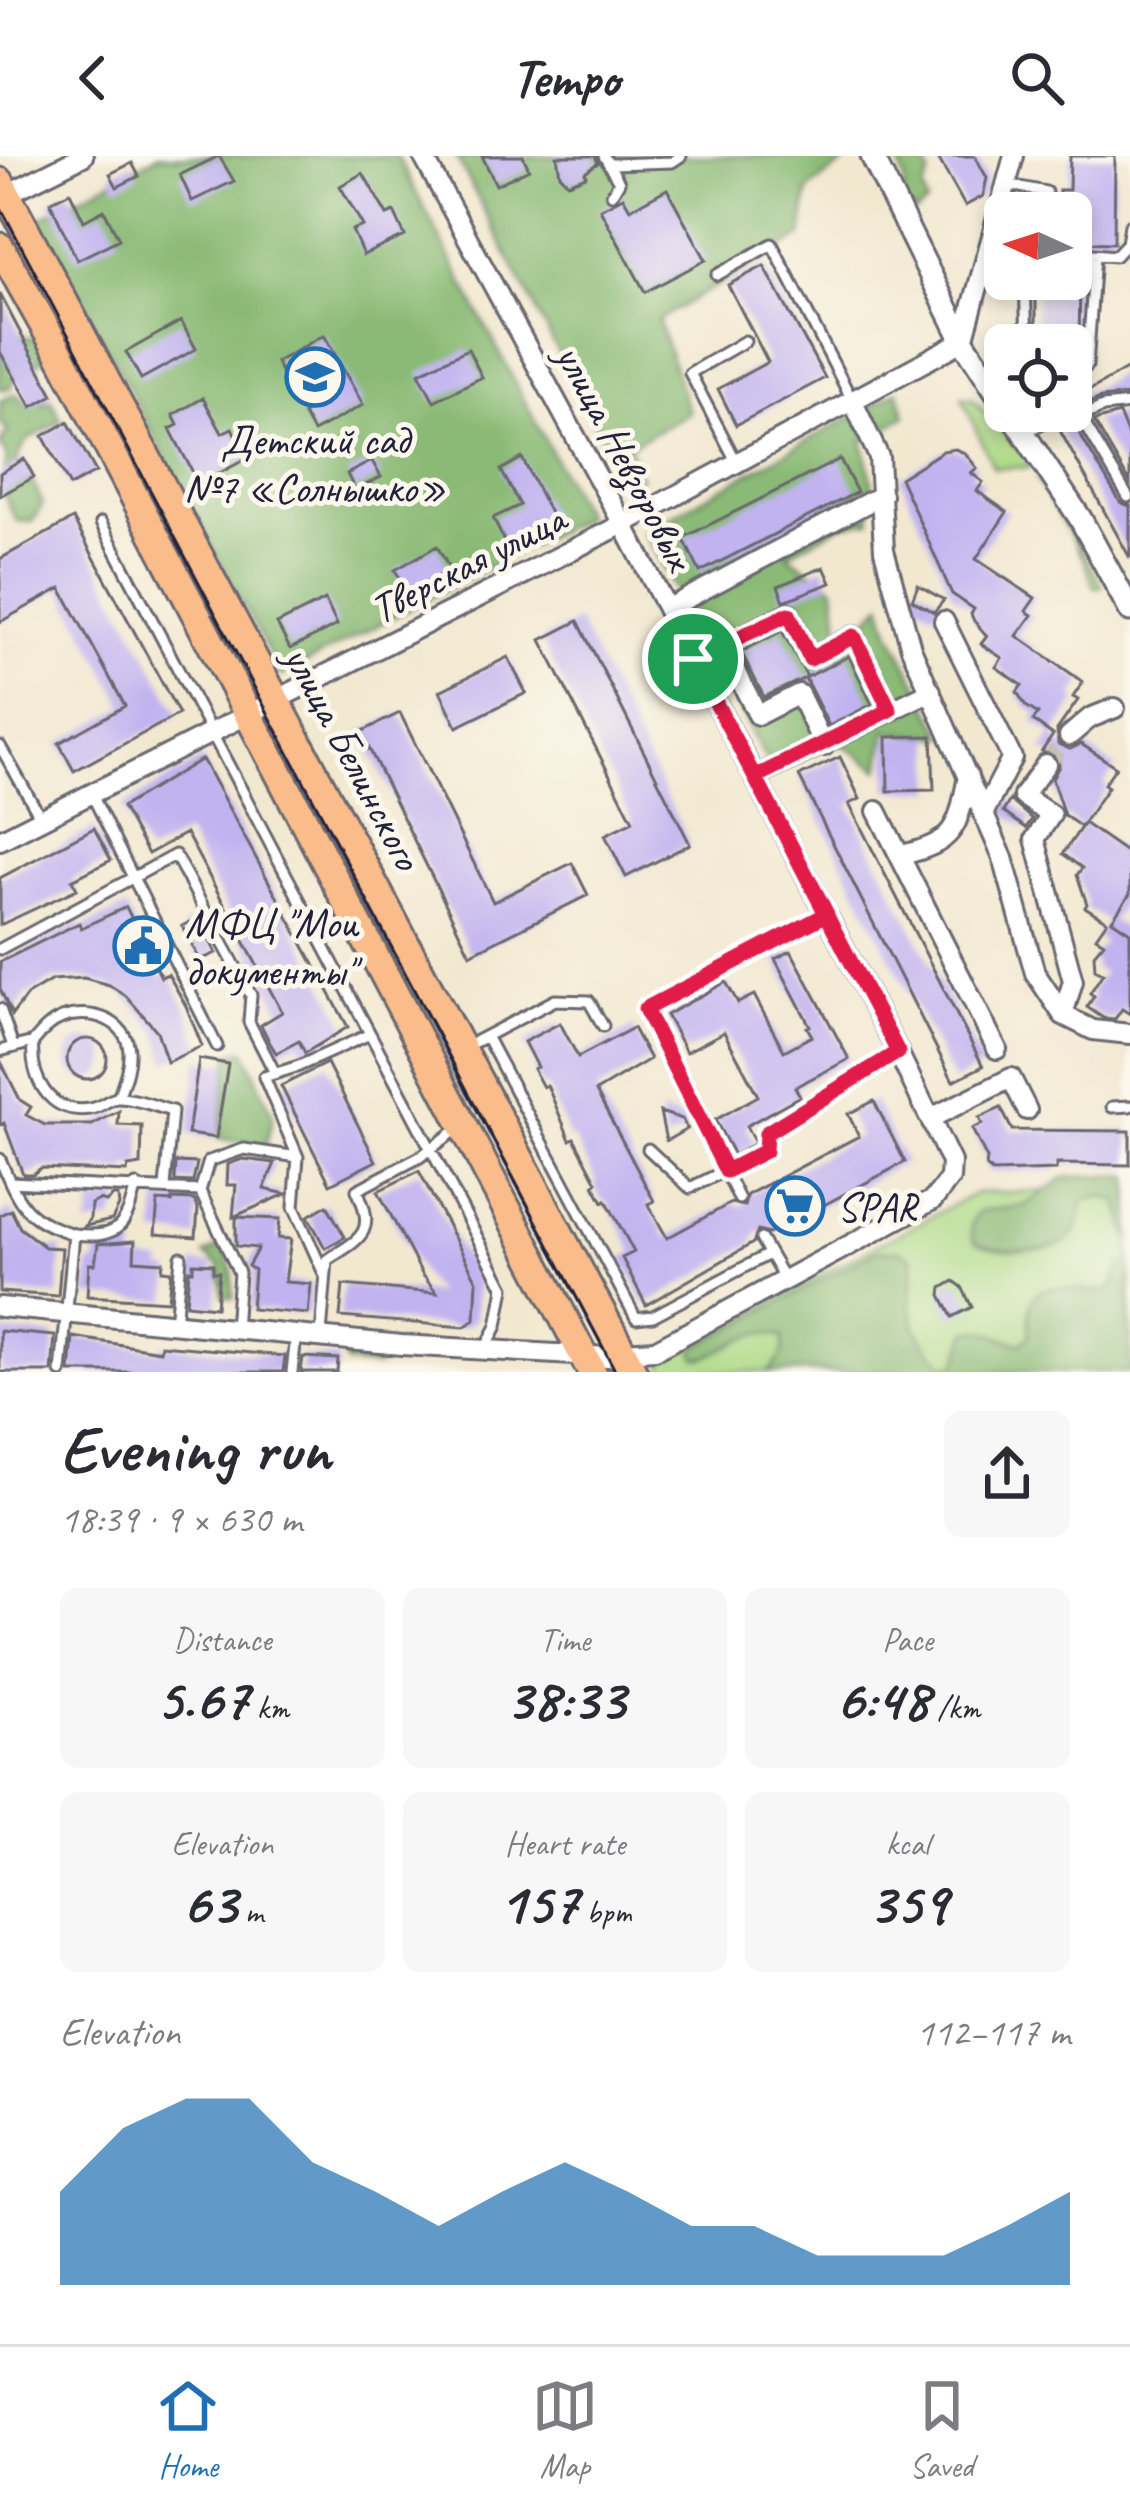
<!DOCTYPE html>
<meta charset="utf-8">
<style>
:root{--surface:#fff;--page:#f7f7f7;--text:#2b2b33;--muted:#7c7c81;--line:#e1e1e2;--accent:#1f6fb2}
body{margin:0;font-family:Caveat,sans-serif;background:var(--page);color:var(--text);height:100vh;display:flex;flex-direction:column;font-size:45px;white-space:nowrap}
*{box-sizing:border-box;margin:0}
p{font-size:39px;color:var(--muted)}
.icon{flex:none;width:66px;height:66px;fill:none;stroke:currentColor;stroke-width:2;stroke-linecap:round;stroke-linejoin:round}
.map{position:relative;height:1216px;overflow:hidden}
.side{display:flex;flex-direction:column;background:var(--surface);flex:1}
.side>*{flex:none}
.needle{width:78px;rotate:273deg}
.controls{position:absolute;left:984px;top:36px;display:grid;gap:24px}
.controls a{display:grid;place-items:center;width:108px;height:108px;border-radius:18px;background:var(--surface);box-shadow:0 6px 18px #0003;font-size:60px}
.pin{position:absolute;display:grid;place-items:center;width:102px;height:102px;color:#fff;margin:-51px;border:6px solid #fff;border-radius:50%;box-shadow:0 3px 12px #0007}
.round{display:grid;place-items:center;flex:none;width:126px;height:126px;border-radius:18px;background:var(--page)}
.headline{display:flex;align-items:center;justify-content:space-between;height:204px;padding:0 60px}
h1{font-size:66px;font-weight:600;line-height:90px}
.metrics{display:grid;grid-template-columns:repeat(3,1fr);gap:18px;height:204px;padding:12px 60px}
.metrics div{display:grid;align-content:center;border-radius:18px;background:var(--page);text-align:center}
.metrics b{font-size:60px;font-weight:600}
.metrics small{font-size:33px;font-weight:400}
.metrics p{font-size:33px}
.chart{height:336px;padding:24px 60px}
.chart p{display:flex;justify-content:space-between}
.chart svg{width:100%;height:216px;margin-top:12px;fill:var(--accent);opacity:.7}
header{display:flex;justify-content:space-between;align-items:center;height:156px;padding:0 60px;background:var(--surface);font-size:54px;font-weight:600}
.dock{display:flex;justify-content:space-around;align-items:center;height:168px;border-top:3px solid var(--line);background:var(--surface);font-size:33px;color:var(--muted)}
.dock a{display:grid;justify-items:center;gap:6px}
.dock .selected{color:var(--accent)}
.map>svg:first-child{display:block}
.green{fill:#adda87;stroke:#687e61;stroke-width:3}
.forest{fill:#8aba74;stroke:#566e58;stroke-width:3}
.building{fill:#c1b3f0}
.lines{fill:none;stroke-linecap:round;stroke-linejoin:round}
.minor-tunnel{stroke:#c8c0b2;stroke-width:18;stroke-dasharray:18 9;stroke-linecap:butt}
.service-casing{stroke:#6b676f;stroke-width:15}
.minor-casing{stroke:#6b676f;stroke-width:24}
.tertiary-casing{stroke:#6b676f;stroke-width:27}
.primary-casing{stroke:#6b676f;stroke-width:33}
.service{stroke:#fff;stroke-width:9}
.minor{stroke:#fff;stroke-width:18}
.tertiary{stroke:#fff;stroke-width:21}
.primary{stroke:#fabc8b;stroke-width:27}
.tram{stroke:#22223b;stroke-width:3}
.route-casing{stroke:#fff;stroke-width:24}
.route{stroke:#e11d48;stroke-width:15}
.labels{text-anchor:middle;stroke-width:10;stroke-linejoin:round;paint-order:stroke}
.poi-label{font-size:42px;fill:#22223b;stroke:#fbf7ec;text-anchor:start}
.street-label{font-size:42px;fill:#22223b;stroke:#fbf7ec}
</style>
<header><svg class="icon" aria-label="back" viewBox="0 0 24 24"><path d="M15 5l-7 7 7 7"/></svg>Tempo<svg class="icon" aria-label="search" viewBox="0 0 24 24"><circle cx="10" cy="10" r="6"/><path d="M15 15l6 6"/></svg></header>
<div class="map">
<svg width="1130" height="1216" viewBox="0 0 1130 1216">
<rect width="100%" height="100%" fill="#fbf7ec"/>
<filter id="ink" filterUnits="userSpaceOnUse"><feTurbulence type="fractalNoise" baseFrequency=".00833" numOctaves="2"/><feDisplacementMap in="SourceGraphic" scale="24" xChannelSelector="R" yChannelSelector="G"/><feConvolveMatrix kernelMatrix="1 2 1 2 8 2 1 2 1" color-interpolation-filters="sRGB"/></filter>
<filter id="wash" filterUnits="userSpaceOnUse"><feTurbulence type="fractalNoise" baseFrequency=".004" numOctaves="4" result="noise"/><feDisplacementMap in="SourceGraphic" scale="48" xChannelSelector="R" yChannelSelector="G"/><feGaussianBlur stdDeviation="2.7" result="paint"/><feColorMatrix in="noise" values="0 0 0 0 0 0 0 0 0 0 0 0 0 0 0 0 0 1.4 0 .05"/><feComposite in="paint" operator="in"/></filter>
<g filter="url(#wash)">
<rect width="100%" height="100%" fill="#f2e8d0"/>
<path class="green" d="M962,242H971L1029,305L1030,311L994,312Z
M1037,323L1043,324L1102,430L1095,432L1083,402Z
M1130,1033V1216H663L664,1206L672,1197L976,1037Z"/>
<path class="forest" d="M158,0H397L585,361L281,520L39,63Z
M456,0H841L844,7L808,34L802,80L658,164L689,257L629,290L641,322L628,331Z
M898,0H920L930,18L923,33L927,48L916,57L902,46L905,28Z
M15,179L40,183L46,199L34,211L19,214L10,232L0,233V192Z
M898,235L906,260L863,285L872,325L870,365L844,368L787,398L835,432L840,479L859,472L882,448L891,477L945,581L886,576L880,614L840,587L766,604L644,375Z
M16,238L28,249L52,245L61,265L26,285L16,305L27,315L43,348L32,366L17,365C3,342 0,328 7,302L0,287L8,274L0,268V245Z
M245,894L273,960L266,989L219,983L230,898Z
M1084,1020H1130V1083C1122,1070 1125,1058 1118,1045L1101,1040L1084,1045C1080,1056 1080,1072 1072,1081C1057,1099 989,1098 973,1084L971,1067L979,1055L1024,1050L1064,1022Z
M223,1089L232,1114L233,1142L223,1140L220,1110L205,1099Z
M899,1094L912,1101C915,1117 912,1126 911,1141C910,1169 925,1192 946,1209L957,1208L968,1175C989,1171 1001,1185 1022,1187L1030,1179C1021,1107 1070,1141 1111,1134L1122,1107L1130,1105V1216H768C780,1204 786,1198 783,1181C756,1170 730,1190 705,1202H697L694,1195L697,1190L877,1095Z
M352,1184L383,1188L387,1199L377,1210L347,1208L342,1196Z"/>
<g id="blocks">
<path class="building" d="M219,0L234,25L192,45L180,19Z
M482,0H523L529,13L496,29Z
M557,0H595L598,7L585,16L586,20L568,27L560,19Z
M937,0H975L987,22L983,40L965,50Z
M1070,0H1115L1114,87L1071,86V57H1058L1059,34H1069Z
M132,7L139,20L117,31L110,18Z
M363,17L387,59L394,56L405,80L363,99L352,74L363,70L340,30Z
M667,33L706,104L645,136L600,53L623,41L630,53Z
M70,36L84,65L104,54L119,83L77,104L50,46Z
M764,110L825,222L736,269L718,233L768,206L728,129Z
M1036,123H1080L1079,189H1036Z
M0,138L53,239L32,251L0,196Z
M181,165L196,193L141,223L126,196Z
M324,179L363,249L313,276L303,258L315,251L295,215L284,222L276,206Z
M468,193L482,221L434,245L419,217Z
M1130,211V239L1101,242L1084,249L1071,245Z
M203,242L222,277L232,272L248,302L199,328L170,273L178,269L173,259Z
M1119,258L1130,285V327L1094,265Z
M1072,265L1120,346L1130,350V402L1058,271Z
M68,266L96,316L70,330L43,280Z
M955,293L965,297L977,312L971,317L983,326L977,335L1007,356L976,403L1035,442L1026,455L1032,459L1017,480L1083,526L1073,541L1078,544L1057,574L1058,588L1070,593L1081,588L1116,611L1104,628L1108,631L1081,671L1064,659L1052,623L1059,610L1058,601L1042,595L1053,579L1033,565L1038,558L1026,550L1017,536L1022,529L996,511L1002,502L981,488L987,480L974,465L971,458L974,453L952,438L900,322L943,295Z
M522,302L554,365L506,389L493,362L520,349L501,314Z
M24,303L34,321L0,340V317Z
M840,303L857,336L700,416L683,382Z
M372,305L381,321L355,334L347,318Z
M73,363L179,558L74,615L59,587L125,550L61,432L0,466V403Z
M437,390L450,414L408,437L395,414Z
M824,411L831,427L784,445L778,430Z
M918,429L944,444L934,456L912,444Z
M325,444L337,469L290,493L277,468Z
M578,465L690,688L626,721L605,679L633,665L541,484Z
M782,475L807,521L849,500L872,548L829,570L805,522L764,541L741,496Z
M508,501L526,537L457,571L440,535Z
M400,557L493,746L572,707L588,739L470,798L361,576Z
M932,580L934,634L888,635L887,581Z
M840,601L860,643L849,648L983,910L953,925L799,620Z
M202,603L348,871L305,897L299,885L276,897L270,887L261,869L282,856L186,677L148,698L122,651Z
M1010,644L1032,663L1026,672L1003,656Z
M1084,667L1130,699V738L1112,764L1130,776V858L1122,853L1115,863L1103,862L1087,851L1094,840L1090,837L1103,817L1095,813L1094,798L1104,786L1096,781L1107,765L1085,751L1087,748L1077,719L1082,712L1063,698Z
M94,672L111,704L72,724L77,733L0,769V722Z
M126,751L161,821L168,818L186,850L202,890L167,906L157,875L126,840L109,829L84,822L52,824L27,839L12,859L0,833V806L79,767L81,772Z
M199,762L216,797L200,804L182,770Z
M791,795L849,903L795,931L800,940L746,970L755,987L734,999L715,964L758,940L724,876L686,896L666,859L726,826L738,847L754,839L784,895L812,880L807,871L810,870L775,803Z
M560,867L578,901L633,872L650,903L596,935L654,1045L648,1048L667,1082L731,1047L744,1050L747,1039L859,980L848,958L874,945L905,1006L769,1078L758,1075L753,1087L646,1149L622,1102L634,1096L606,1044L603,1046L594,1029L597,1026L574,982L570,984L547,929L543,931L533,913L537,911L524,886Z
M67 903a20 20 0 1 1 40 0a20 20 0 1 1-40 0Z
M199,903L228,908L216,982L188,978Z
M0,904L20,944L31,951L26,959L45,969H92L119,955L118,969L142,970L141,1009L128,1011L127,1016L41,1012L33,1018H23L4,967L0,969Z
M327,907L376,1005L330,1028L281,930Z
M1001,952L1012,974L1130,975V1009L1057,1008L1056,1014L992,1016L986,1011L987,1003L972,973L982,968L979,962Z
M660,956L682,963L687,973L666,985Z
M243,1003L275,1007L264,1033L286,1038L233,1061L236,1029H227L228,1008Z
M176,1006L197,1007L193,1026L175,1025Z
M419,1015L477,1125L475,1164L464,1171L340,1161L343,1129L437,1137L422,1118L378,1035Z
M113,1040H118L119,1050L112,1064L85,1070L90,1062L91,1048L99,1044L106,1046Z
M172,1043L194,1044L198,1052L196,1081L155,1078L158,1045L172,1046Z
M327,1049L345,1081L325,1092L308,1060Z
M11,1054L20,1072L45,1091L62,1092L58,1140L0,1136V1059Z
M236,1061L280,1063L278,1082L291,1083L285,1126L311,1128L308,1158L251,1153L254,1114L248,1110L258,1092L236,1090Z
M135,1085L134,1104L163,1106L162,1114L171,1115L168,1145L87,1140L89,1108H95L98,1088Z
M193,1107L213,1108V1116H219L216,1151L186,1148L189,1114H193Z
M954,1125L962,1131L972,1151L952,1161L941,1139L942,1132Z
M0,1175L55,1180L52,1216H0Z
M73,1181L160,1195L161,1189L285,1200L283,1216H70Z
M303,1201L338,1203L337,1216H301Z"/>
</g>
</g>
<g filter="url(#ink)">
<use href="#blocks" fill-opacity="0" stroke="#6b676f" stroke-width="3"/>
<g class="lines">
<path class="minor-tunnel" d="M1046,608L1069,580"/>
<defs>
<path id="service" d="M604,0L619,26L612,38
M612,8L672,6L681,0
M1005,28L1046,36V57
M1071,96L1115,100L1127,87L1130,69
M717,119L772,88L853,246
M1025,123L1027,189
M1071,217L1087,210L1095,100
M1071,255L1076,253L1128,341
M1080,261L1103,251L1130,248
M1023,277L1071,255
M737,307L690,217L745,185
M101,367L504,1132L497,1170L484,1195
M0,590L41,662
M91,637L217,890
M0,793L175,699L251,839L249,866L275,917
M0,853L13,890
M486,880L636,1162L653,1160L769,1098
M33,886C42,876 49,867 62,862C89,852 127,863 129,895C130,911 123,927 118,942
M467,890L555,844L589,845L603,870
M0,895L33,886C30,921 48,959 90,953C100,952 108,943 117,942C133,941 157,951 172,955L165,1031
M1112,951L1130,950
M648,993L690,1032L765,995L766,977L898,896
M0,1003C19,1048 25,1064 74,1078L61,1216
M10,1026L200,1035
M739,1043L645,853L825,759
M74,1078C120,1083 126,1070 136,1029
M761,1083L786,1126
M325,1120L294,1051L298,1001L264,921L299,910L370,878
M175,1169L181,1101
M235,1174L239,1117L200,1035L209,1005L244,993L298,1001
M321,1179L327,1104C361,1082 377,1077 357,1034L420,1001L460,971
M292,1216L296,1180"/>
<path id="minor" d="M423,0L623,368L898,896L951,1006L950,1022L933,1044L655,1194L622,1196
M7,38L83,0
M853,246L879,301L884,394L911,492L1003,702L1035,817L1063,859L1093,874L1130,878
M667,453L882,339
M944,465L1012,602L984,656
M722,489L758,559L799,538L824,590
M693,503L789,457L810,503L854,480L890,554
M1069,580L1090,562L1115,552
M1046,608L1023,640L1051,659L1035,683L1073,825L1063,859
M755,621L931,535
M877,655L997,893
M0,684L623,368L963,185L1014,0
M901,699C956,687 958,671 968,620
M931,962L1011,922L1027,954
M0,1151L402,1189L626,1202"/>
<path id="tertiary" d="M872,0L963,185L1005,249
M1009,255L1080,362L1130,454"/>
<path id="primary" d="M0,26L633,1216
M0,91L60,198L592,1216"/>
</defs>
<use href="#service" class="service-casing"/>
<use href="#minor" class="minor-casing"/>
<use href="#tertiary" class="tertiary-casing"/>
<use href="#primary" class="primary-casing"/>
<use href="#service" class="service"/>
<use href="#minor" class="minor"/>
<use href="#tertiary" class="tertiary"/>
<use href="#primary" class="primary"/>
<path class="tram" d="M0,50L616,1216"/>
</g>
</g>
<g class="lines" filter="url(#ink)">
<defs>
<path id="route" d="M693,503L898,896L766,977L765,995L726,1015L645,853L827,758L755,621L890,554L854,480L810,503L789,458L693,503"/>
</defs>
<use href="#route" class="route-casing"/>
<use href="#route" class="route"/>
</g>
<defs>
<symbol id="school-ring" viewBox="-11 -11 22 22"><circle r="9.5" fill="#fbf7ec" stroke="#1f6fb2" stroke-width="1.5"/><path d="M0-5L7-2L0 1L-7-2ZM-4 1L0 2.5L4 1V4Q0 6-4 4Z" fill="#1f6fb2"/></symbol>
<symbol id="civic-ring" viewBox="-11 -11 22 22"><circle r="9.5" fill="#fbf7ec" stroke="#1f6fb2" stroke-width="1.5"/><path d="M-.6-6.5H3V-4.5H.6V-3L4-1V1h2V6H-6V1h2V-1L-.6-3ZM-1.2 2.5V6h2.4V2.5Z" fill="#1f6fb2"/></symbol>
<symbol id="supermarket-ring" viewBox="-11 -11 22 22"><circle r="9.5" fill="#fbf7ec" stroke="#1f6fb2" stroke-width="1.5"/><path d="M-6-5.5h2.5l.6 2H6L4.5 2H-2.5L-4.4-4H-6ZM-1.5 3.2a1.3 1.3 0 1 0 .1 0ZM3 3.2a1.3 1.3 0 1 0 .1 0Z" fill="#1f6fb2"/></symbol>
</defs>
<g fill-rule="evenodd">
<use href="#school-ring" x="282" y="188" width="66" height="66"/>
<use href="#civic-ring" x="110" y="757" width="66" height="66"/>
<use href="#supermarket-ring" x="762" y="1017" width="66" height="66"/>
</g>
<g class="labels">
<g class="poi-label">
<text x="315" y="298" text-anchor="middle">Детский сад<tspan x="315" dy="48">№7 «Солнышко»</tspan></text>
<text x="185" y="781">МФЦ "Мои<tspan x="185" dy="48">документы"</tspan></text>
<text x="837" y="1065">SPAR</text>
</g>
<g class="street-label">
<text transform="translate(626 300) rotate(62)" y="15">улица Невзоровых</text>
<text transform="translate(467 407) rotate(-27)" y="15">Тверская улица</text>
<text transform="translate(354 601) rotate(62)" y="15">улица Белинского</text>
</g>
</g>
</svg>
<div class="controls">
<a><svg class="needle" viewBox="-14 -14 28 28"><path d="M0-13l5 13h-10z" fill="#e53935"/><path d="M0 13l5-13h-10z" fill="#7c7c81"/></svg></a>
<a><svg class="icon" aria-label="locate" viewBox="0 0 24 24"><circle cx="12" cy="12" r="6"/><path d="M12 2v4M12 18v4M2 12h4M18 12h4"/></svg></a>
</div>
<div class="pin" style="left:693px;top:503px;background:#1e9e55"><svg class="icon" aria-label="arrive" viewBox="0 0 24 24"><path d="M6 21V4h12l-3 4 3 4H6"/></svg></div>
</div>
<section class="side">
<div class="headline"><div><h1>Evening run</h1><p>18:39 · 9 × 630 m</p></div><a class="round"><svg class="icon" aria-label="share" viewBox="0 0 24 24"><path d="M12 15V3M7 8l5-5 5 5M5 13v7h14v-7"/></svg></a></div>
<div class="metrics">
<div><p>Distance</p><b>5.67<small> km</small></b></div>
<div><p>Time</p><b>38:33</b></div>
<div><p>Pace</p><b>6:48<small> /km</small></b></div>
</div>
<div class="metrics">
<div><p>Elevation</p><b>63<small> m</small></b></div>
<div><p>Heart rate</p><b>157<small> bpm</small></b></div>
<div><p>kcal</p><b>359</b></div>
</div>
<div class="chart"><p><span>Elevation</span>112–117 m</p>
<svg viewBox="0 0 160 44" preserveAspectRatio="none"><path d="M0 44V25L10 12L20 6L30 6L40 19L50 25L60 32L70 25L80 19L90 25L100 32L110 32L120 38L130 38L140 38L150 32L160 25V44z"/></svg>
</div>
</section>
<nav class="dock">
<a class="selected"><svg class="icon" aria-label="home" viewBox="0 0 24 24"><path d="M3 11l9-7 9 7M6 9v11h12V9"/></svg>Home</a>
<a><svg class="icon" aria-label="map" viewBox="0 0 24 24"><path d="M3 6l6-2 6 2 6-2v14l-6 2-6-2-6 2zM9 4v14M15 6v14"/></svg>Map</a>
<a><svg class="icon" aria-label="saved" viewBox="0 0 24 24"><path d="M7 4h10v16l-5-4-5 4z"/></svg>Saved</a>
</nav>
